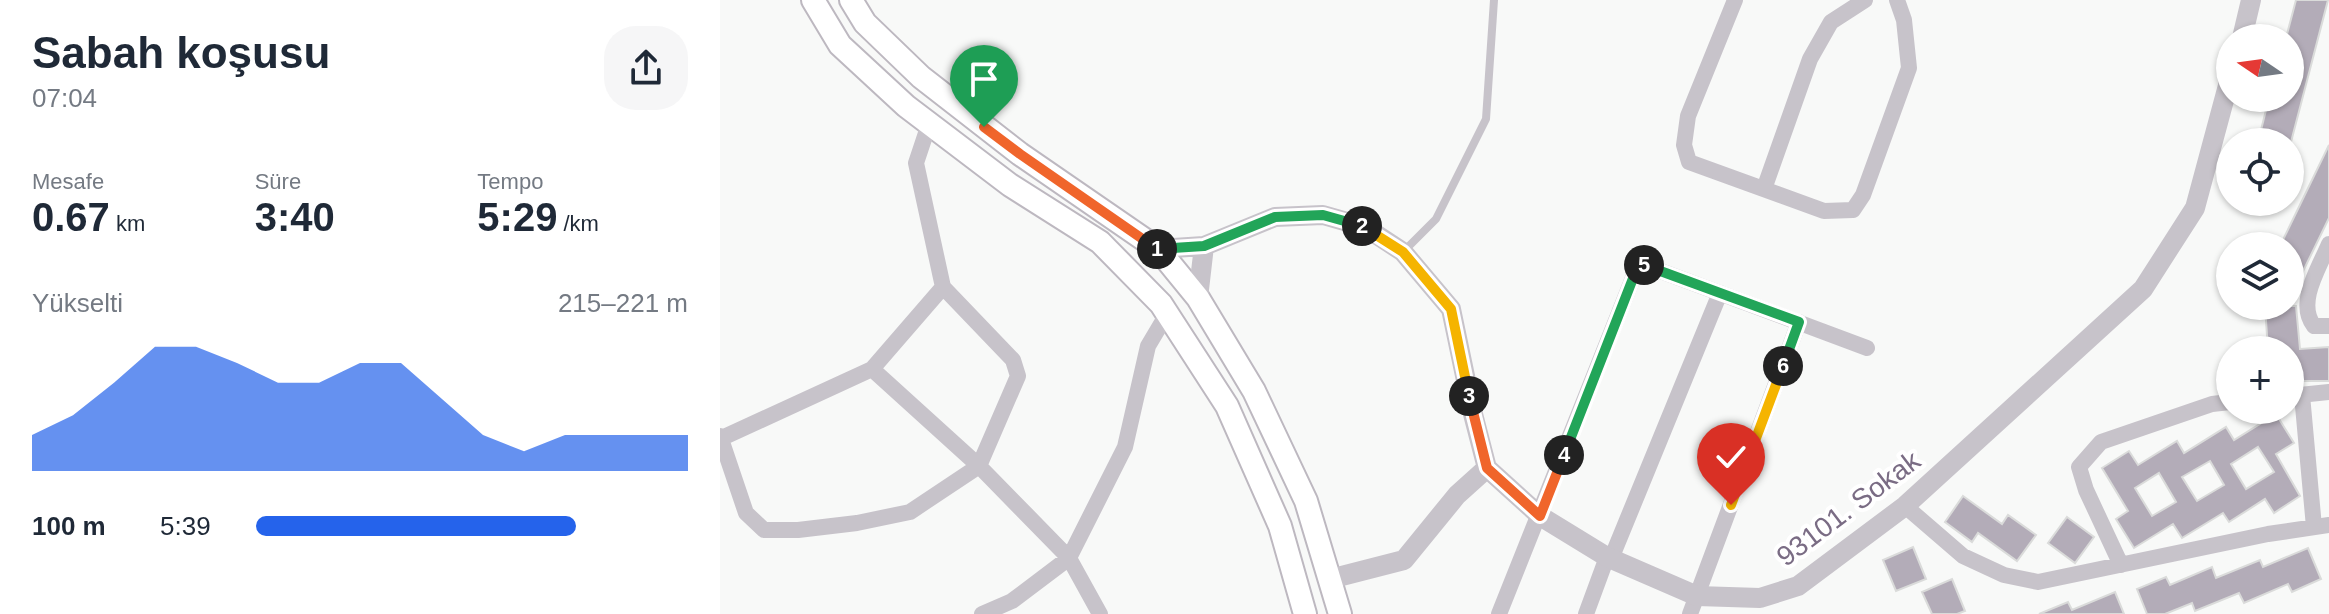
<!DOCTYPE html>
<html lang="tr">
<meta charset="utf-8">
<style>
:root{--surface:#fff;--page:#f6f6f7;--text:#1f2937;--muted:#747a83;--accent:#2563eb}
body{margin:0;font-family:Arial,sans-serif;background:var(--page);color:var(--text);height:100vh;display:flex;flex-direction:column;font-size:30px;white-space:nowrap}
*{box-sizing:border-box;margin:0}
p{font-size:26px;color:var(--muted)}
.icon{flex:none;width:44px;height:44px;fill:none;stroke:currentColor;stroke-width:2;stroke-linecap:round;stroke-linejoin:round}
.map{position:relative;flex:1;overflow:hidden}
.panel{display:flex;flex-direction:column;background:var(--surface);width:720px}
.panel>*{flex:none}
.needle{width:52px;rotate:283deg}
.tools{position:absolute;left:1496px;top:24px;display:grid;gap:16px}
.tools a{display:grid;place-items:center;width:88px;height:88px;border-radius:50%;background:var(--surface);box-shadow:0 2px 6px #0004;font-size:40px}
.pin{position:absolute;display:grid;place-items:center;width:68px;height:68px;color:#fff;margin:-82px -34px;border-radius:50% 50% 50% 0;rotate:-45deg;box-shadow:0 0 8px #0007}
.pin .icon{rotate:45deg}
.km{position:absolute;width:40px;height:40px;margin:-20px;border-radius:50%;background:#222;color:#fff;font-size:22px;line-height:40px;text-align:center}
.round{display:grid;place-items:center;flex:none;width:84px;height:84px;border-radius:32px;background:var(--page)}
.summary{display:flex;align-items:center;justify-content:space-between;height:136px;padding:0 32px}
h1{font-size:44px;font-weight:600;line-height:60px}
.figures{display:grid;grid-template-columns:repeat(3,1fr);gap:12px;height:136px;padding:8px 32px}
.figures div{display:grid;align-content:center}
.figures b{font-size:40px;font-weight:600}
.figures small{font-size:22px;font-weight:400}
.figures p{font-size:22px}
.chart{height:224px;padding:16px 32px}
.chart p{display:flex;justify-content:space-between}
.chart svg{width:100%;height:144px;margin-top:8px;fill:var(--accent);opacity:.7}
ul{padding:0 32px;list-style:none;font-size:26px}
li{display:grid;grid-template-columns:128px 96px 1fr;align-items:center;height:60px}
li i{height:20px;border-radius:10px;background:var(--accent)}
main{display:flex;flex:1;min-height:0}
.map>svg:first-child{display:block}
.building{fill:#b3acb8;stroke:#dadbda;stroke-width:2;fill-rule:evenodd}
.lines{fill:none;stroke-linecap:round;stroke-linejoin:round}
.secondary-casing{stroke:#bdb8c0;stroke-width:26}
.service{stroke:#c7c3ca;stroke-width:8}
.minor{stroke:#c7c3ca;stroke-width:16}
.tertiary{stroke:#c7c3ca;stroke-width:20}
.secondary{stroke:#fff;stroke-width:22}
.split-1-casing{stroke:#fff;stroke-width:16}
.split-2-casing{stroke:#fff;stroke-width:16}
.split-3-casing{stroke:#fff;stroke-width:16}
.split-4-casing{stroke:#fff;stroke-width:16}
.split-5-casing{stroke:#fff;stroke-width:16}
.split-6-casing{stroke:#fff;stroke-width:16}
.split-7-casing{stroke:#fff;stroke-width:16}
.split-1{stroke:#f0652b;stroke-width:10}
.split-2{stroke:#22a559;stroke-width:10}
.split-3{stroke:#f5b400;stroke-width:10}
.split-4{stroke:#f0652b;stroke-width:10}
.split-5{stroke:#22a559;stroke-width:10}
.split-6{stroke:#22a559;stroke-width:10}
.split-7{stroke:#f5b400;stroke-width:10}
.labels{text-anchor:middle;stroke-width:8;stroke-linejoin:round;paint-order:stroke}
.street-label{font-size:28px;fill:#7a6c84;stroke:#fff}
</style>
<main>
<section class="panel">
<div class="summary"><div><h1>Sabah koşusu</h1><p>07:04</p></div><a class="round"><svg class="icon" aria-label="share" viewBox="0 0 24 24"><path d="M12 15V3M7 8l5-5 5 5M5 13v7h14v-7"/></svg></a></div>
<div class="figures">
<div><p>Mesafe</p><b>0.67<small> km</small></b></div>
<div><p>Süre</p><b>3:40</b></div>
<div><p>Tempo</p><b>5:29<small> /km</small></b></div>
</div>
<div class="chart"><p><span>Yükselti</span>215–221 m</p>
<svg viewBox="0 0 160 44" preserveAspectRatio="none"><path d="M0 44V33L10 27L20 17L30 6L40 6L50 11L60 17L70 17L80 11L90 11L100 22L110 33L120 38L130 33L140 33L150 33L160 33V44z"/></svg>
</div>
<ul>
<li><b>100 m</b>5:39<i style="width:74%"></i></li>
</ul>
</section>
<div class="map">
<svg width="1609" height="614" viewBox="0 0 1609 614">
<rect width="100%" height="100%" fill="#f8f9f8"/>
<path class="building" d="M1576,0H1608L1571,142H1538L1549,98H1570V38H1566Z
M1609,145V218L1570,298V246H1560Z
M1545,306H1576L1580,349L1609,347V381H1570V350H1548Z
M1556,414L1574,443L1556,454L1580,496L1554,513L1545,499L1509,522L1503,513L1462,538L1453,524L1414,548L1396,519L1408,511L1382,468L1409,451L1418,465L1457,441L1464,453L1506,427L1514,440ZM1538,447L1554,472L1526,489L1511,464ZM1490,461L1504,485L1477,501L1462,477ZM1439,473L1456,502L1432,516L1415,488Z
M1243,496L1282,524L1288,515L1316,535L1297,561L1258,533L1252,542L1225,522Z
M1347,517L1374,537L1355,563L1328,543Z
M1193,547L1206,579L1176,591L1163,560Z
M1588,548L1601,579L1572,592L1568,584L1524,603L1519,593L1475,611L1472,603L1445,614H1427L1417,589L1446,577L1450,585L1492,567L1496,578L1540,560L1543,567Z
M1232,579L1245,611L1237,614H1212L1202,592Z
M1395,592L1404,614H1319L1348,602L1352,610Z"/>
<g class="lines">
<defs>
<path id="secondary" d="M93,0L120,45L186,106L290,185L380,242L441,304L507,406L560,526L585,614
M131,0L145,23L201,77L300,154L438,249L478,298L534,391L586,501L620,614"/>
</defs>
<use href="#secondary" class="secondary-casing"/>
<path class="service" d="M684,251L716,219L766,119L774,0"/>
<path class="minor" d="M1015,0L968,116L964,145L969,162L1104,211L1133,210L1143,195L1189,68L1184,20L1177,0
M1044,189L1090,59L1111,22L1145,0
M1609,244C1599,268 1576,303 1594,326H1609
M152,369L259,466L349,558L380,614
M1582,395L1594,527
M1570,396L1609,392
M0,436L26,513L44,530H78L137,523L190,512L259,466L298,376L293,360L223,287L196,163L209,124
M2,438L152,369L223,287
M1185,506L1243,556L1284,575L1318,582L1548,534L1609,525
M891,559L1000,293
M1401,565L1366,490L1359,467L1381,442L1492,404L1510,402
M262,614L292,601L349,558L405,447L428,346L447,314
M779,614L919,263L1147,348
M866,614L887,557
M970,614L1079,322"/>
<path class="tertiary" d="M1522,38L1531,0
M438,249L484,246L555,217L603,215L645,227L683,252L731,309L753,414L767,468L820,516L887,557L977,596L1040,598L1078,586L1185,506L1423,289L1475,208L1510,78
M478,298L484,246
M610,579L684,560L737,495L767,468"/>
<use href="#secondary" class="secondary"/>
</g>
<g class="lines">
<defs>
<path id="split-1" d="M264,127L300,154L437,249"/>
<path id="split-2" d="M437,249L484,246L555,217L603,215L642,226"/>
<path id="split-3" d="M642,226L683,252L731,309L749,396"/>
<path id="split-4" d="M749,396L767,468L820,516L844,455"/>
<path id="split-5" d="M844,455L919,263L924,265"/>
<path id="split-6" d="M924,265L1079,322L1063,366"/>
<path id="split-7" d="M1011,505L1063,366"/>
</defs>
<use href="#split-1" class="split-1-casing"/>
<use href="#split-2" class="split-2-casing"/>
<use href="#split-3" class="split-3-casing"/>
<use href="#split-4" class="split-4-casing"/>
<use href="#split-5" class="split-5-casing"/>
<use href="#split-6" class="split-6-casing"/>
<use href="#split-7" class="split-7-casing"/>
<use href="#split-1" class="split-1"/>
<use href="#split-2" class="split-2"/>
<use href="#split-3" class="split-3"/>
<use href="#split-4" class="split-4"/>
<use href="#split-5" class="split-5"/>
<use href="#split-6" class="split-6"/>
<use href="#split-7" class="split-7"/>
</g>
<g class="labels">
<g class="street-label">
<text transform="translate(1128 508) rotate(-37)" y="10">93101. Sokak</text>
</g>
</g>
</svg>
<div class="tools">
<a><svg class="needle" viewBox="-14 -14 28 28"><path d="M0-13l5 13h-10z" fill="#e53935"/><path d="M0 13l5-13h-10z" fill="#747a83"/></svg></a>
<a><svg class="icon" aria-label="locate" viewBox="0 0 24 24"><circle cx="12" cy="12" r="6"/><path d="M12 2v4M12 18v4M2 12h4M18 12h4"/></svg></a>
<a><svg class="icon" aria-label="layers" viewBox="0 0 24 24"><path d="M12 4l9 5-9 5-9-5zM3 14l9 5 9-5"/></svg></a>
<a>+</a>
</div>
<div class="pin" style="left:264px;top:127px;background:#1e9e55"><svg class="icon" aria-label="arrive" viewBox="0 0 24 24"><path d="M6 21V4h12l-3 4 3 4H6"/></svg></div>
<div class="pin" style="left:1011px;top:505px;background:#d93025"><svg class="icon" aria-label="check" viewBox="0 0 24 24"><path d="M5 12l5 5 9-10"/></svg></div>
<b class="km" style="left:437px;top:249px">1</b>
<b class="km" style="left:642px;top:226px">2</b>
<b class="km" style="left:749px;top:396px">3</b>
<b class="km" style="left:844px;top:455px">4</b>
<b class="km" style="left:924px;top:265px">5</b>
<b class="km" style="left:1063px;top:366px">6</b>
</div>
</main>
